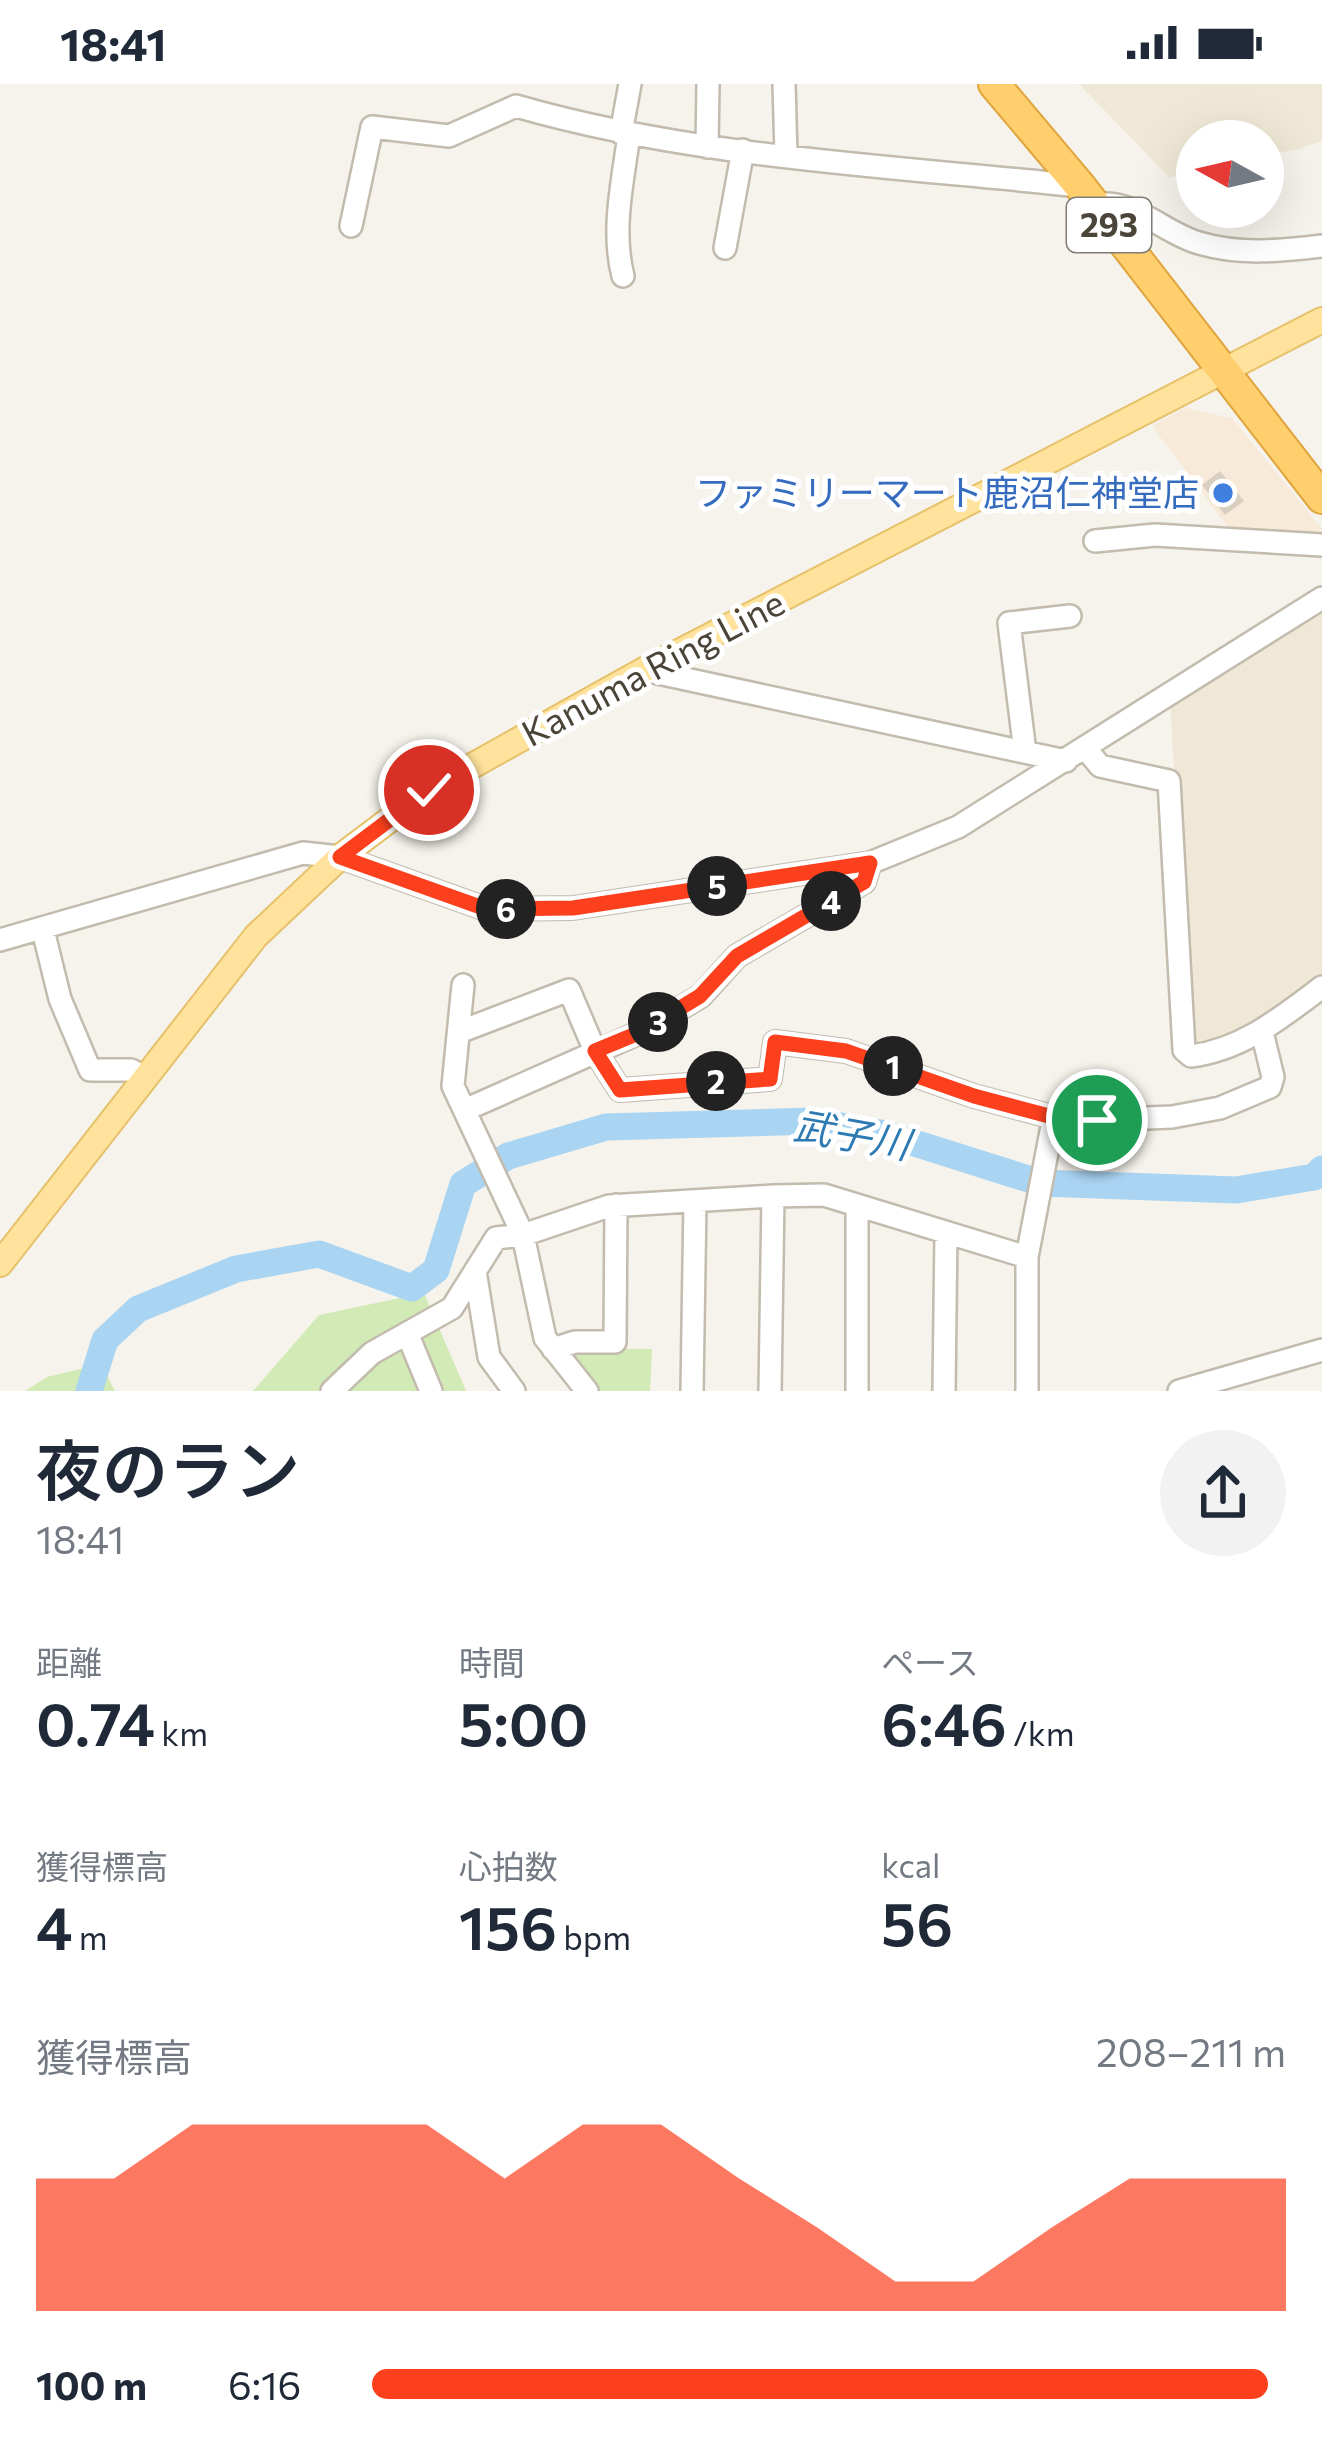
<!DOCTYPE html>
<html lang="ja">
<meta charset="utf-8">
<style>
:root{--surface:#fff;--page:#f2f2f3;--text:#1f2937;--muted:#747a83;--accent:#fc3f1d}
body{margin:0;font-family:Commissioner,"Noto Sans JP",sans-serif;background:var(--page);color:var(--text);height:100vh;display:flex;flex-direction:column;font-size:45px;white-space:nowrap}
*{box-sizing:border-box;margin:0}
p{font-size:39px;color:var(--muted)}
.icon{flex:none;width:66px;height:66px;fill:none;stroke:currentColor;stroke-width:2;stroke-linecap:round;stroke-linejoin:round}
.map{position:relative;height:1307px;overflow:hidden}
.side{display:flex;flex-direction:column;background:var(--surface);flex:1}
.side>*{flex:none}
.needle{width:78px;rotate:278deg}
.tools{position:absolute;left:1176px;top:36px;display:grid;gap:24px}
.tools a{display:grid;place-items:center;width:108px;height:108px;border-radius:50%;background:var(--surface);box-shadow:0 12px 48px #0002;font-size:60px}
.pin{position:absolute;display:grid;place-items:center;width:102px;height:102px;color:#fff;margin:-51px;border:6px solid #fff;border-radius:50%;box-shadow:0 3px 12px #0007}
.km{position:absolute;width:60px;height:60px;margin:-30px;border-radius:50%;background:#222;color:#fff;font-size:33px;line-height:60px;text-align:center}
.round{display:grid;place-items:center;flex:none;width:126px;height:126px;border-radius:63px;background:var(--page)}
.headline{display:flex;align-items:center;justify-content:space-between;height:204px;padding:0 36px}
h1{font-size:66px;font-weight:600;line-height:90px}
.stats{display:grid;grid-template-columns:repeat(3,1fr);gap:18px;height:204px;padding:12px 36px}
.stats div{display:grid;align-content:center}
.stats b{font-size:60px;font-weight:600}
.stats small{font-size:33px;font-weight:400}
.stats p{font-size:33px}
.chart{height:336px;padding:24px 36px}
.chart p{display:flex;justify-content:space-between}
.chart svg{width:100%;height:216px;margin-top:12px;fill:var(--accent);opacity:.7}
ul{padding:0 36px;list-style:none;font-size:39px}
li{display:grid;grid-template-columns:192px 144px 1fr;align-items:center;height:90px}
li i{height:30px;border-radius:15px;background:var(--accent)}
.status{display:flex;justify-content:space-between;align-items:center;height:84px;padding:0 60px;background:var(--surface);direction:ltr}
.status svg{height:33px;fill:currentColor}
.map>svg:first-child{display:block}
.commercial{fill:#f7ead8}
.education{fill:#efe8d6}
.green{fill:#d2eab5}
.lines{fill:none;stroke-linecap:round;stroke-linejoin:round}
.river{stroke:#a9d4f2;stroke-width:27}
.building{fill:#d8cfc1}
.minor-casing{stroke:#c2bbae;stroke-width:26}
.major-casing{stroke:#e6c16a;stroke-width:28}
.highway-casing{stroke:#e0a43c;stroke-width:34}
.minor{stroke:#fff;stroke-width:21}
.major{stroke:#ffe39c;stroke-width:24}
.highway{stroke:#ffcf6e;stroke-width:30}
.route-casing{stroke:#fff;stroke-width:24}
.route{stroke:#fc3f1d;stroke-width:15}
.shop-dot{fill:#3f7fe0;stroke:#fff;stroke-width:4.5}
.labels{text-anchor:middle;stroke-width:10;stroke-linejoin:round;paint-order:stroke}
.shield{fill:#fff;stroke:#817c74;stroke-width:3}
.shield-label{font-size:33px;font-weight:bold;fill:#4b4439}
.shop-label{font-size:36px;fill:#366cbe;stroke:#fff;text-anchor:end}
.street-label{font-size:36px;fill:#4b4439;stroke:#fff}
.water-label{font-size:39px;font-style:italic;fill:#2e7ab2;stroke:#fff}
</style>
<div class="status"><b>18:41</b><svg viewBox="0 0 49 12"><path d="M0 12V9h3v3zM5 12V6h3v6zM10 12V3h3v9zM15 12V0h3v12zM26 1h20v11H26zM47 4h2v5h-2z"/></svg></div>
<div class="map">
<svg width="1322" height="1307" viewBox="0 0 1322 1307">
<rect width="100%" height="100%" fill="#f6f3ec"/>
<path class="commercial" d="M1185,324L1232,334L1322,445V451H1234L1152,342Z"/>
<path class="education" d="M1079,0H1322V57L1296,66L1263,70V57H1197V83L1170,94Z
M1322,521V893L1256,942L1197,963L1190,962L1170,617Z"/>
<path class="green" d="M424,1209L466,1307H253L319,1231Z
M578,1265H652L650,1307H594L574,1279Z
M101,1280L115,1307H25L47,1293Z"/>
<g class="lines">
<path class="river" d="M89,1307L105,1256L138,1225L236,1185L319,1170L412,1204L436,1186L463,1100L508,1072L606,1043L812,1037L886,1050L1041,1099L1236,1106L1314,1093L1322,1085"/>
</g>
<path class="building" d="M1220,387L1244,417L1225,431L1202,401Z"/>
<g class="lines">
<defs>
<path id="minor" d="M784,0L786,71
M621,49L630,0
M707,63L708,0
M1094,121C1135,114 1161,148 1199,159C1239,171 1281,167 1322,162
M351,142L372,43L449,52L516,22C696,74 893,82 1080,102
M725,164L743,66
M623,192C611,146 623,97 629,50
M1095,457L1155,451L1322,461
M644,586L1066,677
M1086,665L1100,682L1169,697L1184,966L1191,972C1242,966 1282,933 1322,903
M1025,668L1009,539L1070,532
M43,846L60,915L90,986H131L144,993
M0,856L303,769L340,773L486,825L573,824L870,779L958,743L1322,514
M463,901L453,1002L523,1151L545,1254L587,1307
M459,948L569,906L595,967L620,1006L770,995L775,958L846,967L974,1012L1049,1032L1098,1036L1172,1033L1220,1024L1270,1003L1273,993L1262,948
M467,1025L641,948L701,912L737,872L864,798L870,779
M857,1123V1307
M475,1187L489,1273L514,1307
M407,1249L431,1307
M553,1265L575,1258H615L616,1121
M332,1307L372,1269L452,1224L496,1154L523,1151L609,1122L773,1112
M692,1307L695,1117
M770,1307L773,1112L824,1111L1027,1173
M944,1307L946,1149
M1027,1307V1173L1054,1032
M1179,1307L1322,1266"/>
<path id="major" d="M0,1180L256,852L340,773L429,706L644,586L1322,236"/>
<path id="highway" d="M994,0L1080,102L1322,414"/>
</defs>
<use href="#minor" class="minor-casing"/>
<use href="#major" class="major-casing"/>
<use href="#highway" class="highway-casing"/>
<use href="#minor" class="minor"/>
<use href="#major" class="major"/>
<use href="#highway" class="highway"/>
</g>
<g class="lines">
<defs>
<path id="route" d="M429,706L340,773L486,825L573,824L870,779L864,798L737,872L700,912L641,948L595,967L620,1006L770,995L775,958L846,967L974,1012L1049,1032L1097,1036"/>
</defs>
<use href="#route" class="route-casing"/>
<use href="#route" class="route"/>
</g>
<circle class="shop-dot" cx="1223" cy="409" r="12"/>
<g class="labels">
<rect class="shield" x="1067" y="114" width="84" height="54" rx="9"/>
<g class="shield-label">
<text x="1109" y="153">293</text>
</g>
<g class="shop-label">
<text x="1199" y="422">ファミリーマート鹿沼仁神堂店</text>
</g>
<g class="street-label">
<text transform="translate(653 584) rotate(-28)" y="13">Kanuma Ring Line</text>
</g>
<g class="water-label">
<text transform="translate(852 1051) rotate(10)" y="14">武子川</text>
</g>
</g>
</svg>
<div class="tools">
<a><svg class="needle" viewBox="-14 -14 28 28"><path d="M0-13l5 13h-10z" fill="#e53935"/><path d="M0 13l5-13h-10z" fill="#747a83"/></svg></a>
</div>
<div class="pin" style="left:1097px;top:1036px;background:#1e9e55"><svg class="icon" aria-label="arrive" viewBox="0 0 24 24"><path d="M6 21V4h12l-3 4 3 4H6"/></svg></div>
<div class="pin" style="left:429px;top:706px;background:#d93025"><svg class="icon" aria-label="check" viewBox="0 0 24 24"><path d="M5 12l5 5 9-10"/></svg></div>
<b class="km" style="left:893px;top:982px">1</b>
<b class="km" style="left:716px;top:997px">2</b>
<b class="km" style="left:658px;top:938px">3</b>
<b class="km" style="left:831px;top:817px">4</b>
<b class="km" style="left:717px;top:802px">5</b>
<b class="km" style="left:506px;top:825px">6</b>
</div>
<section class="side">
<div class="headline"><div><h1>夜のラン</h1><p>18:41</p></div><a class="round"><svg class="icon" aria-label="share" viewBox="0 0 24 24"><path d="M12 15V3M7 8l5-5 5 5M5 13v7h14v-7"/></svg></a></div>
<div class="stats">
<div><p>距離</p><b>0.74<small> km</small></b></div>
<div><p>時間</p><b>5:00</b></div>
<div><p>ペース</p><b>6:46<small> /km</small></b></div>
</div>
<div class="stats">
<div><p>獲得標高</p><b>4<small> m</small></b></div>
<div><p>心拍数</p><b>156<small> bpm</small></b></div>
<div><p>kcal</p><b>56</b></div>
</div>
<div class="chart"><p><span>獲得標高</span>208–211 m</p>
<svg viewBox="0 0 160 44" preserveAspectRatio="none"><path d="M0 44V17L10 17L20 6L30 6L40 6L50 6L60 17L70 6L80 6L90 17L100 27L110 38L120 38L130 27L140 17L150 17L160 17V44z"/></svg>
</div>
<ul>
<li><b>100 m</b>6:16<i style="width:98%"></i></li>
</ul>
</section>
